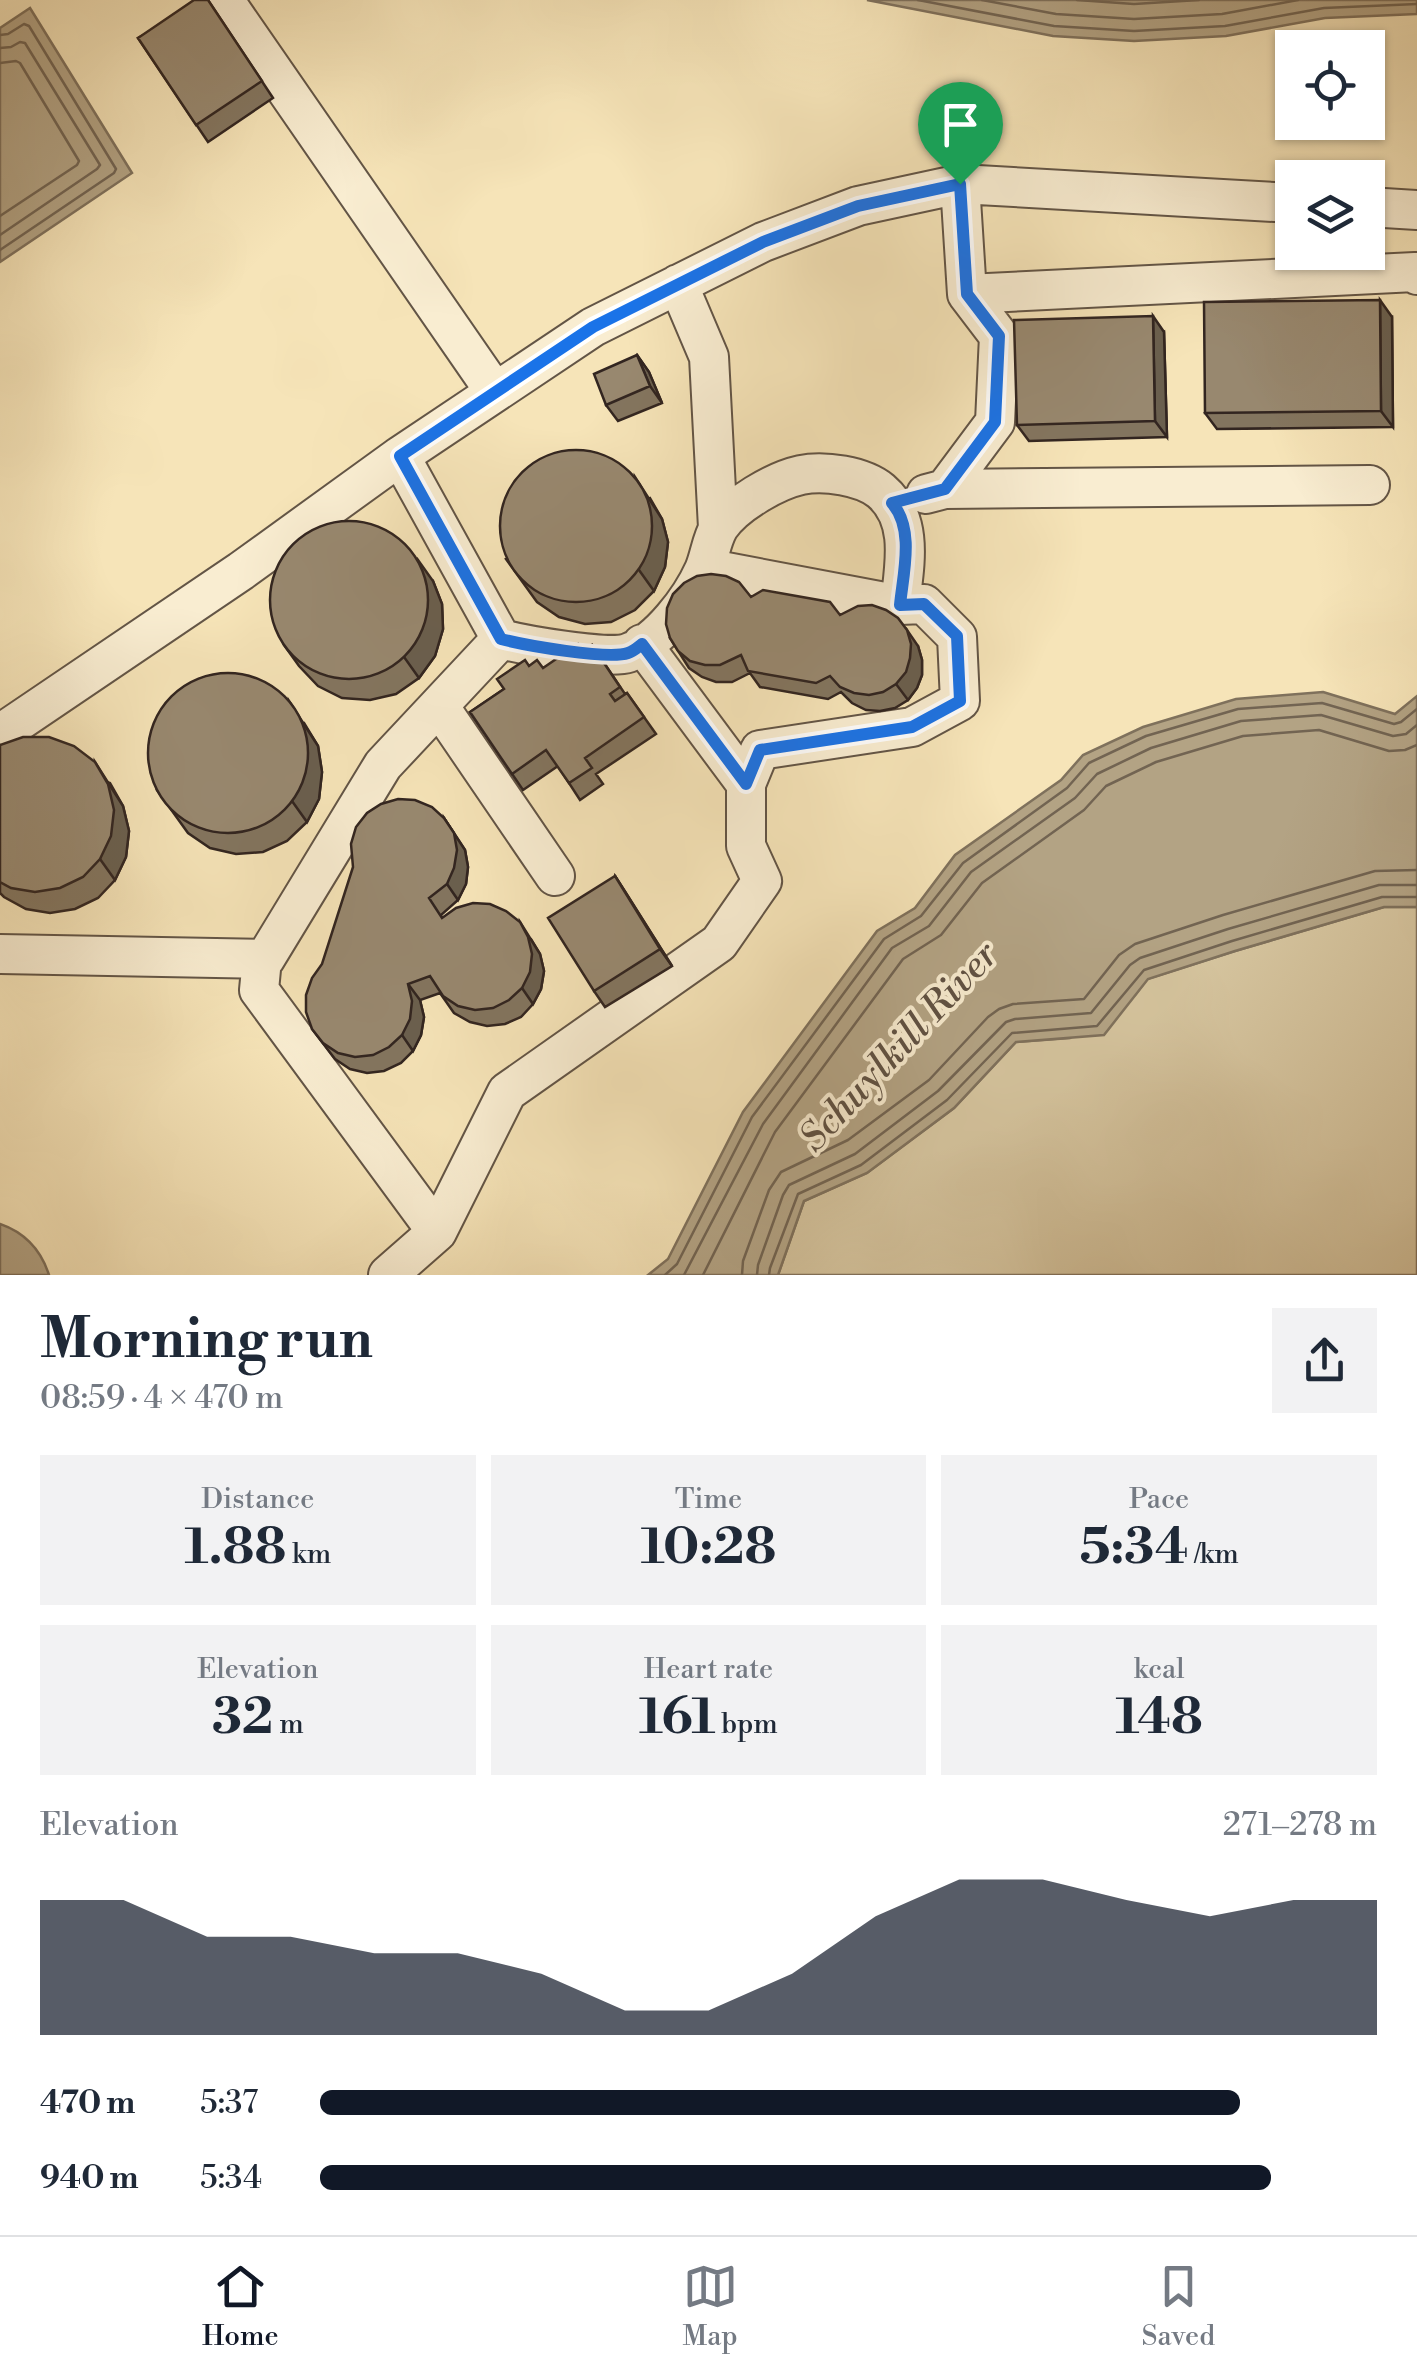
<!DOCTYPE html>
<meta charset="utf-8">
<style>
:root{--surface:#fff;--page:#f2f2f3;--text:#1f2937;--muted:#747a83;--line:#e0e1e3;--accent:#111827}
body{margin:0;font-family:"Libre Bodoni",serif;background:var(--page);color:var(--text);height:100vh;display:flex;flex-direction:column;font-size:38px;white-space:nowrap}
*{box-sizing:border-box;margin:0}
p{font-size:32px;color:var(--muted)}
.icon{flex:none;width:55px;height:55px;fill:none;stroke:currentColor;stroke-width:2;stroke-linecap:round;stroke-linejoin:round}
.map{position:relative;height:1275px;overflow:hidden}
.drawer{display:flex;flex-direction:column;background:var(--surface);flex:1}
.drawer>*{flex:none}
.fabs{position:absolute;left:1275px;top:30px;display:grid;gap:20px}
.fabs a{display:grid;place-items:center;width:110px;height:110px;border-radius:0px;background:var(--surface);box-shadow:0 2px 8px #0004;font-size:50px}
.pin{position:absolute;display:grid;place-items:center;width:85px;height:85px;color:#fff;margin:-102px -42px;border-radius:50% 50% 50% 0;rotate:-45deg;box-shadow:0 0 10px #0007}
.pin .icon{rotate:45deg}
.round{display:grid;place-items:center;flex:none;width:105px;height:105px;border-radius:0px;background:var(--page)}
.head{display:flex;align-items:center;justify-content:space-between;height:170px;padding:0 40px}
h1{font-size:55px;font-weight:700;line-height:75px}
.stats{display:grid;grid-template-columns:repeat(3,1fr);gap:15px;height:170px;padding:10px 40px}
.stats div{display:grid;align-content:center;border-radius:0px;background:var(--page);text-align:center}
.stats b{font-size:50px;font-weight:700}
.stats small{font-size:28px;font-weight:400}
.stats p{font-size:28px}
.chart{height:280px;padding:20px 40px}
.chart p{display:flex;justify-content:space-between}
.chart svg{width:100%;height:180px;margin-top:10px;fill:var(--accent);opacity:.7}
ul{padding:0 40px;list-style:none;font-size:32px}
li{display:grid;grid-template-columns:160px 120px 1fr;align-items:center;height:75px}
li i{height:25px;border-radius:12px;background:var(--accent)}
.tab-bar{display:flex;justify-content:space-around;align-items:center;height:140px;border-top:2px solid var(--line);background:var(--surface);font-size:28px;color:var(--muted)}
.tab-bar a{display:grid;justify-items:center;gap:5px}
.tab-bar .selected{color:var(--accent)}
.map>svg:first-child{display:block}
.green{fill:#d5c49e;stroke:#84745f;stroke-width:2.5}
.water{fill:#b3a384;stroke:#7f715c;stroke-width:2.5}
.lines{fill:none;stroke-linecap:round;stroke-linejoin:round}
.shore{stroke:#726452;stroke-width:2.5}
.minor-casing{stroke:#635546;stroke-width:42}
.minor{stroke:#f9edd1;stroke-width:38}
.wall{fill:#83755f;stroke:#322520;stroke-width:2.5}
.shaded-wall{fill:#6a5f4e;stroke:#322520;stroke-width:2.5}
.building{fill:#98886f;stroke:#322520;stroke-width:2.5}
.route-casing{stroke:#fff;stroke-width:20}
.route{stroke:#1a73e8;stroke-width:12}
.labels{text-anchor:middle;stroke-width:8;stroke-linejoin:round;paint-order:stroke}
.water-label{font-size:38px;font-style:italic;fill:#5f5143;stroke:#f9edd1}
</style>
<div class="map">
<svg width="1417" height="1275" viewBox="0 0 1417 1275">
<rect width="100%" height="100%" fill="#f6e4b8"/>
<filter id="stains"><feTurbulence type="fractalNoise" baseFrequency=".002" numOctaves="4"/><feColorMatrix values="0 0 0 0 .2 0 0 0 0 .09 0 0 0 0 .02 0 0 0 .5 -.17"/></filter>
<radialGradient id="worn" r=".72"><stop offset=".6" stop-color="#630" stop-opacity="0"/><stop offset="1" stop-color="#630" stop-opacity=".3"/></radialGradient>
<path class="green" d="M1384,907H1417V1275H778L804,1201L867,1173L954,1108L1016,1042L1070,1038L1135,995L1147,979L1235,951Z"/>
<path class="water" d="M867,0H1417V14L1325,18L1226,36L1134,41L1053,36Z
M30,8L132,173L0,262V28Z
M1323,692L1395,714L1417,696V907H1384L1235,951L1148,979L1104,1035L1016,1042L954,1108L867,1173L804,1201L778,1275H648L668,1259L743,1112L877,931L915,908L955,855L1061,780L1083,755L1143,727L1236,699Z
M0,1224C26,1233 41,1250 49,1275H0Z"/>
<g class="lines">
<path class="shore" d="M918,0L1054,26L1134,31L1225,26L1324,8L1417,4
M982,0L1056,14L1134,19L1222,14L1298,0
M1077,0L1134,4L1199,0
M0,35L8,34L24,24L29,26L116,169L114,173L0,250
M0,48L11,47L20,42L25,43L100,165L97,169L0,235
M0,63L16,61L20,63L79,161L77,165L0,216
M665,1275L677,1264L752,1117L884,939L921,916L963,863L1067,788L1089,763L1146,736L1238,709L1322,703L1394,724L1401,722L1417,709
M684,1275L763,1124L892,948L929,926L971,872L1075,798L1097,774L1151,748L1241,721L1321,715L1393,736L1406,734L1417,725
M703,1275L775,1132L903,959L941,935L982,883L1084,810L1106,786L1156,762L1243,736L1319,730L1389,751L1405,750L1417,745
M742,1275L743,1261L769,1190L781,1172L848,1140L929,1080L988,1017L999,1009L1013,1004L1084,999L1119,955L1135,944L1223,915L1375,871L1417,870
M757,1275L758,1265L783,1195L789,1185L855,1154L938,1091L1006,1022L1015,1019L1091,1013L1130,965L1140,958L1228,929L1379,885H1417
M769,1275L770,1268L798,1194L861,1165L947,1100L1012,1033L1097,1026L1144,970L1232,941L1382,897H1417"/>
<defs>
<path id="minor" d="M224,0L495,392
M1368,207L1417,210
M678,284L709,357L718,528
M967,294L1415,272L1417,275
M945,489L1370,485
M926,494L945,489L995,422L999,336L967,294L960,184
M501,639C524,645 608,660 628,653C659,642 691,599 704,570C710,556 711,541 719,527C734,505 774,481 801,475C824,470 863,476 881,491C915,520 904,567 900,605
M642,644L746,784
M439,706L555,876
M0,734L241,571L400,456L593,327L763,242L858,206L960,184L1292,203
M0,954L265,959L383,765L501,639L400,456
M262,959L259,990L437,1232
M388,1275L437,1232L507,1092L719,943L762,881L746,846V784L760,750L912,727L960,701L957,637L924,604L900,605L705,568"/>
</defs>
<use href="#minor" class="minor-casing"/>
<use href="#minor" class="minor"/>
</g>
<path class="wall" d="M208,0L273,98L208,142L138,38Z
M1392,317L1393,427L1217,429L1205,413Z
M1164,332L1167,437L1029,441L1017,425Z
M637,355L649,372L662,403L618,421L606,405Z
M650,498L662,519L668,542L665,567L654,591L635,610L611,622L585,624L559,617L537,602L506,559Z
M433,581L442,604L443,629L435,656L419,678L396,694L370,700L342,698L318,686L299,666L284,645Z
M751,597L840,615L918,646L922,660V675L917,688L908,700L895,708L880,711L866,710L852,703L841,692L828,699L760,687L750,673L732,682H716L702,677L689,668L670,638Z
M592,645L625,694L627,693L656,734L596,774L603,784L580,800L558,766L523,790L470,712L504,689L529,666L543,668L583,652Z
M304,723L318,746L322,772L319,799L307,822L287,841L263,852L236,854L210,848L188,833L157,790Z
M0,745L110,783L123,806L129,831L126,857L115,880L98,898L75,909L50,913L26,909L4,897L0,893Z
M444,818L465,850L468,867L466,884L458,900L441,915L442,917L531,939L540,954L544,971L541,989L533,1004L521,1017L505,1024L487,1026L470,1022L454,1013L440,993L420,1000L424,1017L421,1035L413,1051L401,1063L384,1071L367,1073L350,1069L335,1059L312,1029Z
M615,876L672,966L605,1007L594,991Z"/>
<path class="shaded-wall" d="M1380,300L1392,317L1393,427L1381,411Z
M1153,316L1164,332L1167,437L1155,421Z
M637,355L649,372L662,403L650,386Z
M635,477L662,519L668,542L665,567L654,591L639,570Z
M418,560L433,581L442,604L443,629L435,656L419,678L404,657Z
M907,630L918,646L922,660V675L917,688L908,700L896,684Z
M289,701L318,746L322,772L319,799L307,822L292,801Z
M95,762L123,806L129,831L126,857L115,880L100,859Z
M444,818L465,850L468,867L466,884L458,900L447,884Z
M615,876L626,893L672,966L660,949Z
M520,922L540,954L544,971L541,989L533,1004L522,988Z
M408,984L420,1000L424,1017L421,1035L413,1051L402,1035Z"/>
<path class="building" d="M194,0H208L262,81L196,125L138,38Z
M1380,300L1381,411L1205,413L1204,302Z
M1153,316L1155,421L1017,425L1014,320Z
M637,355L650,386L606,405L594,374Z
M500 526a76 76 0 1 1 152 0a76 76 0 1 1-152 0Z
M270 600a79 79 0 1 1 158 0a79 79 0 1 1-158 0Z
M711,574L726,576L739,582L751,597L763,590L830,602L840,615L858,606L872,605L886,610L898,618L907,630L911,644L910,658L906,672L896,684L883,692L869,695L854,693L840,687L830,676L816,683L748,671L741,655L720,665H705L690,661L678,651L670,638L666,624L667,608L673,594L684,583L697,576Z
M578,644L583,652L592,645L620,687L610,694L615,701L627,693L644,717L585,758L592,768L569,783L546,750L512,774L470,712L504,689L497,679L525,660L529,666L537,660L543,668Z
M148 753a80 80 0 1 1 160 0a80 80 0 1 1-160 0Z
M23,737H49L74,746L95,762L108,784L114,810L111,836L100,859L83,877L60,888L35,892L11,888L0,882V745Z
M398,799L415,800L432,807L444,818L454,833L457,850L454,868L447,884L429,898L442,918L456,908L473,903L490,904L506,911L520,922L528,937L532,954L530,972L522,988L509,1000L493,1008L475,1010L458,1006L443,996L430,976L408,984L412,1001L410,1019L402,1035L389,1047L373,1055L355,1057L338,1053L323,1043L312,1029L306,1012V995L312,978L322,964L353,867L351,844L356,827L367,813L381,804Z
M615,876L660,949L594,991L548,918Z"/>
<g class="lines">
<defs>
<path id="route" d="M960,184L967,294L999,336L995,422L945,489L892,503C915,529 903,574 900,605L924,604L957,636L960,701L912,727L760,750L746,784L642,644C638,647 634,651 628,653C608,660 524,645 501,639L400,456L593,327L763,242L858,206Z"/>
</defs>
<use href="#route" class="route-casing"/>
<use href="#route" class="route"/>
</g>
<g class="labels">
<g class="water-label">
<text transform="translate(898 1046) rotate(-47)" y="13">Schuylkill River</text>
</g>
</g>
<rect width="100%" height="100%" filter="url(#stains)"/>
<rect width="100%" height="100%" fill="url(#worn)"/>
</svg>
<div class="fabs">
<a><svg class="icon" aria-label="locate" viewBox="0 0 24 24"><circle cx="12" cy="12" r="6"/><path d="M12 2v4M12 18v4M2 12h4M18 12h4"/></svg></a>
<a><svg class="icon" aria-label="layers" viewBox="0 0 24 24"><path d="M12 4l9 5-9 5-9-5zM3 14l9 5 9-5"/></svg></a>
</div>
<div class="pin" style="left:960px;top:184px;background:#1e9e55"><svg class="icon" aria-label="arrive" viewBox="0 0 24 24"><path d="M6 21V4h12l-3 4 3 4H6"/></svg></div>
</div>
<section class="drawer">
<div class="head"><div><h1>Morning run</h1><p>08:59 · 4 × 470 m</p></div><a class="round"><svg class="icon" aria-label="share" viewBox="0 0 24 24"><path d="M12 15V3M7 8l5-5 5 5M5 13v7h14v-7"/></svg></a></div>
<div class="stats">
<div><p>Distance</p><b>1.88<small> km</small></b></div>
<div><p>Time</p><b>10:28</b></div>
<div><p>Pace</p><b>5:34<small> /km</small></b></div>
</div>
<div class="stats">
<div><p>Elevation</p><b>32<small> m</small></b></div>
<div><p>Heart rate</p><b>161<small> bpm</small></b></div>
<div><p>kcal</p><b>148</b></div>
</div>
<div class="chart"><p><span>Elevation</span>271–278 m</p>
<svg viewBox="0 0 160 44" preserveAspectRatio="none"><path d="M0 44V11L10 11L20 20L30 20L40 24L50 24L60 29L70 38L80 38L90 29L100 15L110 6L120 6L130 11L140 15L150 11L160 11V44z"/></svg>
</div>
<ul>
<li><b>470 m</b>5:37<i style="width:87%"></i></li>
<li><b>940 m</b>5:34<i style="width:90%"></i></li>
</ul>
</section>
<nav class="tab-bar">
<a class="selected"><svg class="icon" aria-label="home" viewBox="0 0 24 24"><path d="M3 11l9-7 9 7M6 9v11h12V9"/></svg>Home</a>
<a><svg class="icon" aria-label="map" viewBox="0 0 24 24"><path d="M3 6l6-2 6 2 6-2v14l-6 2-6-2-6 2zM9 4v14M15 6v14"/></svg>Map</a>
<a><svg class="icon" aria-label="saved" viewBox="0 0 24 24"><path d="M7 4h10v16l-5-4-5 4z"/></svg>Saved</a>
</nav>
